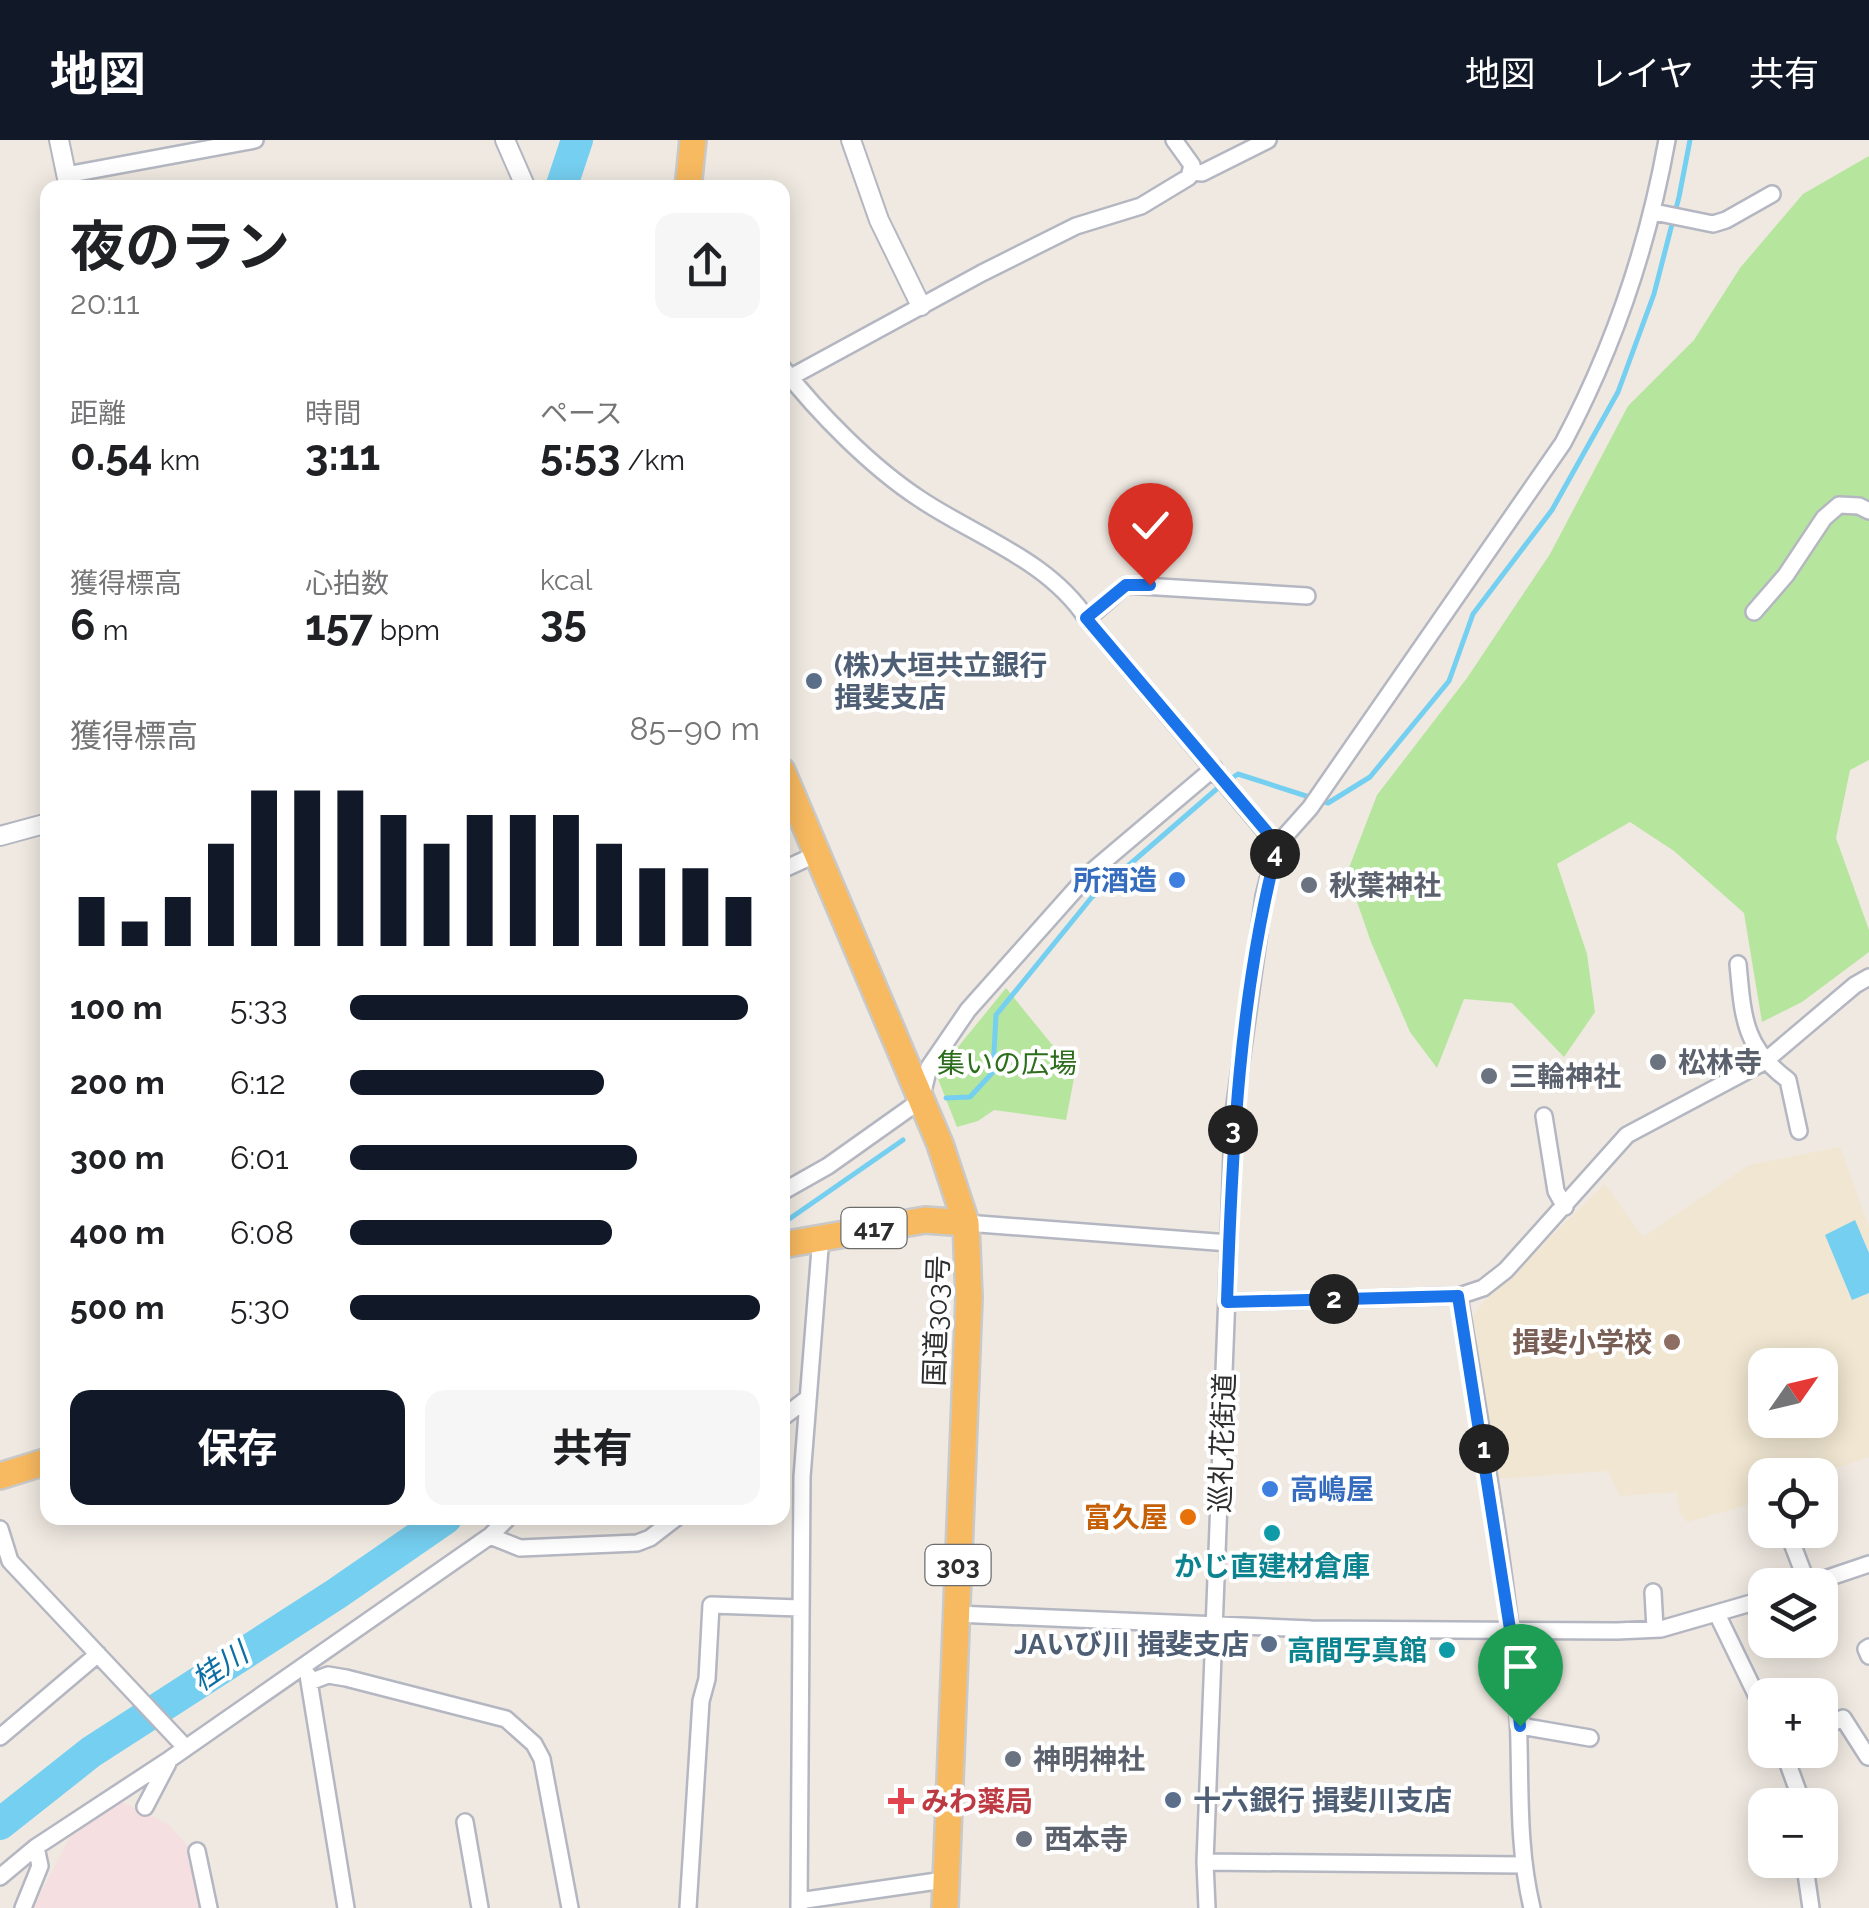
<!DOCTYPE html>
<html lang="ja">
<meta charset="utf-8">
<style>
:root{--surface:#fff;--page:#f6f6f6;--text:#202124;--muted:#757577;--accent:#111827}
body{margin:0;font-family:Raleway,"Noto Sans JP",sans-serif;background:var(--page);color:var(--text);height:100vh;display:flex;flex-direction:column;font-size:38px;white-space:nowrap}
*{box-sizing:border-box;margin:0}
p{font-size:32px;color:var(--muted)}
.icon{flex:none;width:55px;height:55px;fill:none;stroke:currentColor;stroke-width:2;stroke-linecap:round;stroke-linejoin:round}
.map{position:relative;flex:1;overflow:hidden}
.details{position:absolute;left:40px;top:40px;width:750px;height:1345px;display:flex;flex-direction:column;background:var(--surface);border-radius:20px;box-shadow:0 5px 25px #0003}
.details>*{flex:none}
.needle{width:65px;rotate:56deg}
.buttons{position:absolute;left:1748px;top:1208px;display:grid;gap:20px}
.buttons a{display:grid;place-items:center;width:90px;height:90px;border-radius:20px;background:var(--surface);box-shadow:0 5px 25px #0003;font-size:50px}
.pin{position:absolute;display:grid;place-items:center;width:85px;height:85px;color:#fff;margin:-102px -42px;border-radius:50% 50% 50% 0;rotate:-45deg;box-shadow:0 0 10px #0007}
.pin .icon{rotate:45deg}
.km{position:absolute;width:50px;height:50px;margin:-25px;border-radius:50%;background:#222;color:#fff;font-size:28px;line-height:50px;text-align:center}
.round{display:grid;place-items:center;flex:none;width:105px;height:105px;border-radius:20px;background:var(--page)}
.summary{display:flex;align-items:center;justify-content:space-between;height:170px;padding:0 30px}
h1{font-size:55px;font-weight:700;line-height:75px}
.figures{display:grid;grid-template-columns:repeat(3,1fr);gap:15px;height:170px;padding:10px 30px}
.figures div{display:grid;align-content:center}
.figures b{font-size:42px;font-weight:700}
.figures small{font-size:28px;font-weight:400}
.figures p{font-size:28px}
.chart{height:280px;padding:20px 30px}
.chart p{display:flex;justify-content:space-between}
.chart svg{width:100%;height:180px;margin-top:10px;stroke:var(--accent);stroke-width:6}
.action{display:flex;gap:20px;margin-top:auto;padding:20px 30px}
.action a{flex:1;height:115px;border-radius:20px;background:var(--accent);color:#fff;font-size:40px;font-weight:700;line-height:115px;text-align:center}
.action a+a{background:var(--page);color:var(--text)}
ul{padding:0 30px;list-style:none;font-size:32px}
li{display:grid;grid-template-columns:160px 120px 1fr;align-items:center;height:75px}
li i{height:25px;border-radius:12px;background:var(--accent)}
header{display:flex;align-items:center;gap:60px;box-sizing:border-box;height:140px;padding:0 50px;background:var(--accent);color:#fff}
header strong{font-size:48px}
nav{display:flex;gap:55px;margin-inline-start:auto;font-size:35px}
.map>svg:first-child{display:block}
.education{fill:#f0e6d1;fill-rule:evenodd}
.medical{fill:#f5dfe0}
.green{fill:#b6e59e}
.water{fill:#75cff0}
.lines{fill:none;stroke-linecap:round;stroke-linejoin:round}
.stream{stroke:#75cff0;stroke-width:5}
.river{stroke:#75cff0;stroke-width:32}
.minor-casing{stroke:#b4b7c1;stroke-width:20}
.tertiary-casing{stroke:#b4b7c1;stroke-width:22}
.trunk-casing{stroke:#c9c9c9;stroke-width:30}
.minor{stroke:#fff;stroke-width:15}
.tertiary{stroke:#fff;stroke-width:18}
.trunk{stroke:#f8ba60;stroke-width:25}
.route-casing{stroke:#fff;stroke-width:20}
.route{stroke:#1a73e8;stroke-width:12}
.service-dot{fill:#5c6f8a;stroke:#fff;stroke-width:4}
.shop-dot{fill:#3f7fe0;stroke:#fff;stroke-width:4}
.worship-dot{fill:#6b7280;stroke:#fff;stroke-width:4}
.education-dot{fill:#8d6e63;stroke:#fff;stroke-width:4}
.food-dot{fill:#e8710a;stroke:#fff;stroke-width:4}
.culture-dot{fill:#0f9aa8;stroke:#fff;stroke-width:4}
.health-dot{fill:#e0444e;stroke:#fff;stroke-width:4}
.labels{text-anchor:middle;stroke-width:8;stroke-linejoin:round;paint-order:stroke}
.shield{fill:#fff;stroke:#6d6d6d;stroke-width:2.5}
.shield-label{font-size:25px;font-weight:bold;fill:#2e2e2e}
.service-label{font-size:28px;font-weight:bold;fill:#4e5e75;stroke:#fff;text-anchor:start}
.shop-label{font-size:28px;font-weight:bold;fill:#366cbe;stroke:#fff;text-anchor:end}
.worship-label{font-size:28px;font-weight:bold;fill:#5b616d;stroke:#fff;text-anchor:start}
.park-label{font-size:28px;fill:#2c6e1b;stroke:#fff}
.street-label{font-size:28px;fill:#2e2e2e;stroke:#fff}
.education-label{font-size:28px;font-weight:bold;fill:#785e54;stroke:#fff;text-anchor:end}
.food-label{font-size:28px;font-weight:bold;fill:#c56008;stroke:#fff;text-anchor:end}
.culture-label{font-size:28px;font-weight:bold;fill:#0d838f;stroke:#fff}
.health-label{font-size:28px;font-weight:bold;fill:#be3a42;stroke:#fff;text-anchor:start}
.water-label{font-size:30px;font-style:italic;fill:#0d6fa3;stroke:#fff}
</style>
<header>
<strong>地図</strong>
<nav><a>地図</a><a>レイヤ</a><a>共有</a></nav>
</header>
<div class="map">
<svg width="1869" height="1768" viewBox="0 0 1869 1768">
<rect width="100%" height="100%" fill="#efe9e1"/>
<path class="education" d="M1840,1007L1869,1087V1317L1816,1335H1765V1352L1758,1355V1362L1687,1382L1680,1373L1677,1352L1620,1356L1608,1331L1498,1339L1472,1179L1479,1167L1605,1044L1643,1097L1749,1025ZM1765,1225H1820V1280H1765Z"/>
<path class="medical" d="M120,1661L168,1684L190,1709L202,1768H33L73,1691Z"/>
<path class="green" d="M1869,16V620L1850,630L1836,698L1869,790V812L1802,862L1762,882L1744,773L1674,711L1630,682L1557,724L1587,814L1595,872L1564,917L1512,863L1464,859L1437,928L1410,892L1371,802L1347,733L1377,655L1467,538L1550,414L1628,266L1694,200L1740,128L1803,54Z
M1006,848L1075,933L1066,980L994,970L978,981L957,987L936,934Z"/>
<path class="water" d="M1855,1080L1869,1113V1153L1852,1160L1825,1095Z"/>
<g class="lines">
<path class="stream" d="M946,958L970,957L993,932L996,875L1092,757L1219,647L1238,634L1328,663L1370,637L1449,541L1473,474L1552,370L1618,252L1654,154L1679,57L1690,0
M782,1084L903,1000"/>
<path class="river" d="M561,48L577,0
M0,1684L91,1612L336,1454L446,1378"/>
<defs>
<path id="minor" d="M1191,32L1202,33L1268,0
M66,35L255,0
M1654,72L1713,84L1726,80L1772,54
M782,227C818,273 871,327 920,359C977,397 1048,420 1087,479L1277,705
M791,237L982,133L1076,86L1141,66L1189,37L1192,25L1174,0
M1754,472L1786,435L1824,378L1839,365L1859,366L1869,371
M1087,479L1126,445L1307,456
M782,730L817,714
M1738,824C1743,876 1743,907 1788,940L1799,991
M1544,976L1556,1051L1565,1067
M782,1052L828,1026L921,960L929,927L968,870L1090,733L1214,628
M966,1083L1229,1103L1205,1722L1207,1768
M1229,1103L1233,979L1264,756L1277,705L1310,668L1563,303C1614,207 1648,106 1667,0
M1459,1156C1480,1284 1503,1412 1516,1541C1523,1616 1514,1694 1532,1768
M1227,1162L1459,1156L1483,1148L1506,1130L1627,995L1764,922L1855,845L1869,837
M782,1278L808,1258
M0,1389L10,1421L186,1608
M1787,1390L1808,1445
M490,1396L520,1408L637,1403L650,1398L676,1378
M1807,1445L1869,1424
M1653,1452L1655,1489
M956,1474L1311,1489L1617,1491L1661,1489L1765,1459
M1717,1474L1765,1573
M1869,1507L1866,1509L1869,1516
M308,1535L346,1768
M310,1542L328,1535L346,1538L506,1579L534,1604L542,1619L570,1768
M1520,1586L1590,1598
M1820,1589L1843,1578L1868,1617
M0,1597L98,1514
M1783,1610L1803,1665
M145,1667L168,1623
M465,1682L480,1768
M197,1711L209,1768
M1804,1720L1811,1768
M1205,1722L1522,1725
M0,1737L36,1707L170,1619L490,1396L508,1378
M799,1761L944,1740
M23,1768L40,1726L36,1707
M688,1768L701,1561L707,1539L711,1465L800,1468
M799,1768L802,1337L821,1096"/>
<path id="tertiary" d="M59,0L69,48
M505,0L526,48
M851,0L879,80L921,166
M0,696L48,683"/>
<path id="trunk" d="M688,48L693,0
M782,631L940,1004L966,1083L969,1158L945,1768
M782,1105L925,1080L966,1083
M0,1336L48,1321"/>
</defs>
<use href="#minor" class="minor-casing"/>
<use href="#tertiary" class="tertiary-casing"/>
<use href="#trunk" class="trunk-casing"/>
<use href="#minor" class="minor"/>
<use href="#tertiary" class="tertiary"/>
<use href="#trunk" class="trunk"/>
</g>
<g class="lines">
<defs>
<path id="route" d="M1150,445H1126L1086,478L1278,705C1239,854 1232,1009 1227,1162L1458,1156L1510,1489L1520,1586"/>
</defs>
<use href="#route" class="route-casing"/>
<use href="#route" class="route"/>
</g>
<g class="service-dot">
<circle cx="814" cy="541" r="10"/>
<circle cx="1269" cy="1504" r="10"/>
<circle cx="1173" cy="1660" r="10"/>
</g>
<g class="shop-dot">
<circle cx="1177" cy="740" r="10"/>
<circle cx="1270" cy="1349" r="10"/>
</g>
<g class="worship-dot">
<circle cx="1309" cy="745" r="10"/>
<circle cx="1658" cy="922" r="10"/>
<circle cx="1489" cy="936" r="10"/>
<circle cx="1013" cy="1619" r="10"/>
<circle cx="1024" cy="1699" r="10"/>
</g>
<circle class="education-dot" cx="1672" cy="1202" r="10"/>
<circle class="food-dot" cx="1188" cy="1377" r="10"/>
<g class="culture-dot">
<circle cx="1272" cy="1393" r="10"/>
<circle cx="1447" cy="1510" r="10"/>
</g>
<path class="health-dot" d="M896 1646h10v10h10v10h-10v10h-10v-10h-10v-10h10z"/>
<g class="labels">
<g class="shield">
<rect x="841.5" y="1068" width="65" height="40" rx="8"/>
<rect x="925.5" y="1405" width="65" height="40" rx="8"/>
</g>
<g class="shield-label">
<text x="874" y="1097">417</text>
<text x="958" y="1434">303</text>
</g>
<g class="service-label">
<text x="834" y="535">(株)大垣共立銀行<tspan x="834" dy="32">揖斐支店</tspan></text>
<text x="1249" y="1514" text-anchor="end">JAいび川 揖斐支店</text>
<text x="1193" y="1670">十六銀行 揖斐川支店</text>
</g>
<g class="shop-label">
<text x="1157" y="750">所酒造</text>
<text x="1290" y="1359" text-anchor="start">高嶋屋</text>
</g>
<g class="worship-label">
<text x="1329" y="755">秋葉神社</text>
<text x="1678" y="932">松林寺</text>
<text x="1509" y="946">三輪神社</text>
<text x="1033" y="1629">神明神社</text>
<text x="1044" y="1709">西本寺</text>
</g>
<g class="park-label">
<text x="1007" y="933">集いの広場</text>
</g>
<g class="street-label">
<text transform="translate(936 1181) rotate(-88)" y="10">国道303号</text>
<text transform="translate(1222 1303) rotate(-88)" y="10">巡礼花街道</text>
</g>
<g class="education-label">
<text x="1652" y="1212">揖斐小学校</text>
</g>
<g class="food-label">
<text x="1168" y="1387">富久屋</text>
</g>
<g class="culture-label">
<text x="1272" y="1436">かじ直建材倉庫</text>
<text x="1427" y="1520" text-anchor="end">高間写真館</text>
</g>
<g class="health-label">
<text x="921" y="1671">みわ薬局</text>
</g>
<g class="water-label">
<text transform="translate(220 1527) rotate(-34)" y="10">桂川</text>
</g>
</g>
</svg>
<div class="buttons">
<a><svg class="needle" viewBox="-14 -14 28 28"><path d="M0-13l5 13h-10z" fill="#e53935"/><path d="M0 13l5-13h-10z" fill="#757577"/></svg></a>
<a><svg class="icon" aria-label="locate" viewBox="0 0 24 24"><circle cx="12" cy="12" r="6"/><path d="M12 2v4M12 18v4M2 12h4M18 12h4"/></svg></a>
<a><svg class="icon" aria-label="layers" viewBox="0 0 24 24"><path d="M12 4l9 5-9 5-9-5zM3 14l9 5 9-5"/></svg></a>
<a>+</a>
<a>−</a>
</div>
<div class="pin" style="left:1520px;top:1586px;background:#1e9e55"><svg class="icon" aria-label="arrive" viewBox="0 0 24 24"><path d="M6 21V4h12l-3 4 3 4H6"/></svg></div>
<div class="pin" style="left:1150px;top:445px;background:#d93025"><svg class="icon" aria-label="check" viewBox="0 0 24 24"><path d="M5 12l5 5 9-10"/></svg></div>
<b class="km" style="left:1484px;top:1309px">1</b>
<b class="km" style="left:1334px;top:1159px">2</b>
<b class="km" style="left:1233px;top:990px">3</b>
<b class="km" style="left:1275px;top:714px">4</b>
<section class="details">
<div class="summary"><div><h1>夜のラン</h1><p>20:11</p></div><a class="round"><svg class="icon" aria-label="share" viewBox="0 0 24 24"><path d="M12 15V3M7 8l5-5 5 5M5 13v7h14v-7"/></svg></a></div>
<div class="figures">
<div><p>距離</p><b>0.54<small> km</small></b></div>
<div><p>時間</p><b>3:11</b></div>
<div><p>ペース</p><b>5:53<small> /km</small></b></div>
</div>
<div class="figures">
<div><p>獲得標高</p><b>6<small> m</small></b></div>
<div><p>心拍数</p><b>157<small> bpm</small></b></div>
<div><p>kcal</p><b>35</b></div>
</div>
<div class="chart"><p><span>獲得標高</span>85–90 m</p>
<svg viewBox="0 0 160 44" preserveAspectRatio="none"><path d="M5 44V32M15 44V38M25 44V32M35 44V19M45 44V6M55 44V6M65 44V6M75 44V12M85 44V19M95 44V12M105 44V12M115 44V12M125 44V19M135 44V25M145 44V25M155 44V32"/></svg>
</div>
<ul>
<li><b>100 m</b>5:33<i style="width:97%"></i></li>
<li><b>200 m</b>6:12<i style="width:62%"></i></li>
<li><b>300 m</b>6:01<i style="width:70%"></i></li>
<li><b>400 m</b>6:08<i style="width:64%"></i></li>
<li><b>500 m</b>5:30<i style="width:100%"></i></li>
</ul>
<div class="action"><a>保存</a><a>共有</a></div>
</section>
</div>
